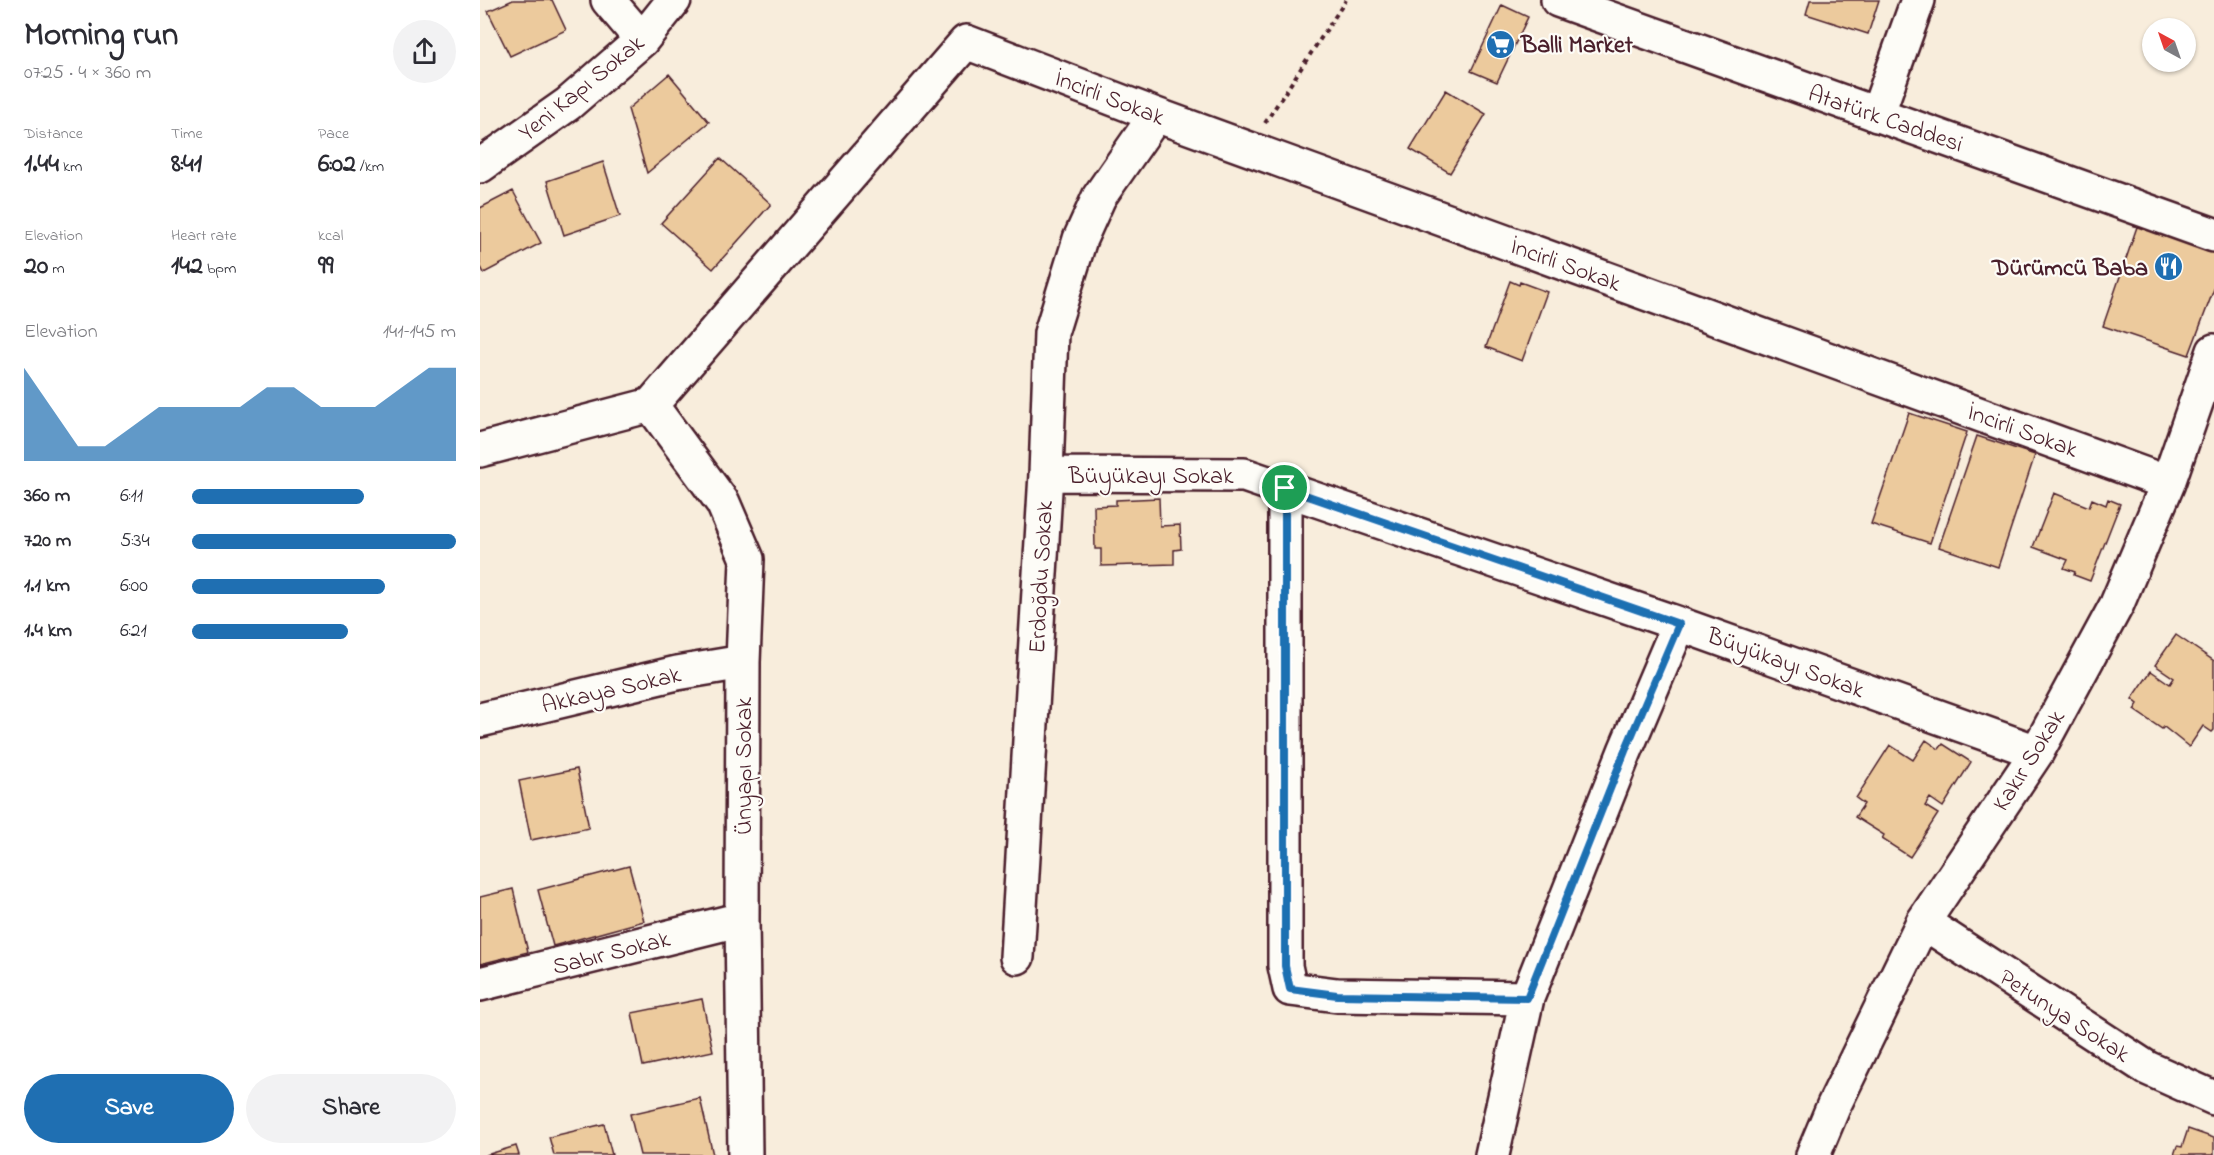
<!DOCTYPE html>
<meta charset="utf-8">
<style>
:root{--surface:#fff;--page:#f2f2f3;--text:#2b2b33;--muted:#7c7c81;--accent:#1f6fb2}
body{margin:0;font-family:"Indie Flower",sans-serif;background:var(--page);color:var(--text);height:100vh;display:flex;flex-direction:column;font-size:22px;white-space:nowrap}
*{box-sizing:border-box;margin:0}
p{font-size:20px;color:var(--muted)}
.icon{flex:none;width:33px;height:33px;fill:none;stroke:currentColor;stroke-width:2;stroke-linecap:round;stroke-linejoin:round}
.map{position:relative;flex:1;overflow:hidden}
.panel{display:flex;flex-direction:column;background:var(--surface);width:480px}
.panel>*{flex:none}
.needle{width:39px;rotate:320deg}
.buttons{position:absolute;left:1662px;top:18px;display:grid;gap:12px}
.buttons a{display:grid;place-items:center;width:54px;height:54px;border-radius:50%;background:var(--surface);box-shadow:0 2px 4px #0004;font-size:30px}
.pin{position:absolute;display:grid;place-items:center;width:51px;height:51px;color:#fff;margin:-26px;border:3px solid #fff;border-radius:50%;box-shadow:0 2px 6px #0007}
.round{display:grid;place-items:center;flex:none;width:63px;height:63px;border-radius:32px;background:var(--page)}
.overview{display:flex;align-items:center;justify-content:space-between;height:102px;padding:0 24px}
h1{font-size:33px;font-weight:700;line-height:45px}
.stats{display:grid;grid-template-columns:repeat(3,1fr);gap:9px;height:102px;padding:6px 24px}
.stats div{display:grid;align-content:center}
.stats b{font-size:26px;font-weight:700}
.stats small{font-size:16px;font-weight:400}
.stats p{font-size:16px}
.chart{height:168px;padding:12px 24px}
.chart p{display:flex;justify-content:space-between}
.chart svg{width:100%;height:108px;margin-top:6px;fill:var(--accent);opacity:.7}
.cta{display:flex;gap:12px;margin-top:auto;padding:12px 24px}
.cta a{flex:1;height:69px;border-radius:36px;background:var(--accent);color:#fff;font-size:24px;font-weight:700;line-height:69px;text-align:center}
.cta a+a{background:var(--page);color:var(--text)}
ul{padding:0 24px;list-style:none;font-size:20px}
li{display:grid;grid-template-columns:96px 72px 1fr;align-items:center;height:45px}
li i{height:15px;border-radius:8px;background:var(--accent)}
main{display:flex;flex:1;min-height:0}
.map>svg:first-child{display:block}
.building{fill:#ecca9d;stroke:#4a1f2b;stroke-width:1.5}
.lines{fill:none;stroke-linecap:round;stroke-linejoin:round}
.street-casing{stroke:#4a1f2b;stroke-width:38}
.secondary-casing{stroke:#4a1f2b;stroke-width:38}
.path{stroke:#4a1f2b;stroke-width:4;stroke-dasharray:4.5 4.5;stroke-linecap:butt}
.street{stroke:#fdfcf7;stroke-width:33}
.secondary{stroke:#fdfcf7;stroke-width:33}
.route-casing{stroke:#fff;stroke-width:12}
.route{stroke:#1f6fb2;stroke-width:8}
.labels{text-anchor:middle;stroke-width:4.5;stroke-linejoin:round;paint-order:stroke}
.poi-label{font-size:24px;font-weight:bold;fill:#4a1f2b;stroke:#fdfcf7;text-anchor:start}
.street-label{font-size:24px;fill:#4a1f2b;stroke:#fdfcf7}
</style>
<main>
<section class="panel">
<div class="overview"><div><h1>Morning run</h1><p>07:25 · 4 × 360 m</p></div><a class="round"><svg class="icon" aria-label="share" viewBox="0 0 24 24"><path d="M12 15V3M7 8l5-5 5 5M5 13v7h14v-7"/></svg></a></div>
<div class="stats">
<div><p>Distance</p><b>1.44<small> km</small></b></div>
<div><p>Time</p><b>8:41</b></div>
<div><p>Pace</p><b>6:02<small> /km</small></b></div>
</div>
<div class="stats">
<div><p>Elevation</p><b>20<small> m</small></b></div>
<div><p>Heart rate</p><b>142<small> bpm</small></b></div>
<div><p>kcal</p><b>99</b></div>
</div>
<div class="chart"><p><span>Elevation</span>141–145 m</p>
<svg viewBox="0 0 160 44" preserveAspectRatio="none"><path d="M0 44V6L10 22L20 38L30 38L40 30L50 22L60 22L70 22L80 22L90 14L100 14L110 22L120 22L130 22L140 14L150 6L160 6V44z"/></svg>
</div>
<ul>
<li><b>360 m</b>6:11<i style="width:65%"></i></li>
<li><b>720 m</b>5:34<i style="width:100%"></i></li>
<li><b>1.1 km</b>6:00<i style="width:73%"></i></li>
<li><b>1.4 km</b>6:21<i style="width:59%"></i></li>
</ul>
<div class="cta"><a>Save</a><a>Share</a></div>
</section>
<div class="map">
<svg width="1734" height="1155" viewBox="0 0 1734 1155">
<rect width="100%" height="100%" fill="#f8eddc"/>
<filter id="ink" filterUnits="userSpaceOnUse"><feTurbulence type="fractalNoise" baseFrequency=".0167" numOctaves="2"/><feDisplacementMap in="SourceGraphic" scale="12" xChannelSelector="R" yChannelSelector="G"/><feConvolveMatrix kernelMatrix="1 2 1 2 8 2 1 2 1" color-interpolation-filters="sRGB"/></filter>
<g filter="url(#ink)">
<path class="building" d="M33,0H72L86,30L30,56L8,11Z
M1330,0H1399L1388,34L1326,14Z
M1022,5L1048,17L1017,82L991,71Z
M189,74L229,122L167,173L148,109Z
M966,90L1006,114L970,173L930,149Z
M240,158L291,204L233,269L181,223Z
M123,162L140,216L84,235L67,181Z
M33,191L61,243L4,273L0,265V208Z
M1660,218L1734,246V289L1709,355L1623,326Z
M1030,281L1039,285L1040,282L1067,292L1042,361L1006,347Z
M1429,413L1487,432L1450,543L1391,524Z
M1497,436L1555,455L1518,567L1459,547Z
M1574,493L1609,507L1612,499L1626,505L1628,499L1640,504L1610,581L1594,575L1595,572L1584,568L1588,560L1553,547Z
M679,498L680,526L700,525L701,549L694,550V564L621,566V549H615L614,506L636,505V500Z
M1696,635L1734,661V730L1732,732L1723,726L1709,747L1684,727L1682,729L1654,710L1658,704L1652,699L1671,671L1690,684L1694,678L1675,665Z
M1446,740L1459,749L1463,744L1491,762L1463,807L1450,798L1445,806L1458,814L1430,857L1402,839L1404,835L1375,817L1384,804L1376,798L1410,745L1433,760Z
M97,769L109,828L51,840L39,781Z
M149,866L164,921L73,946L58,890Z
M33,889L48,952L0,964V897Z
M222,999L233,1051L163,1066L152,1013Z
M220,1098L233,1155H160L150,1114Z
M124,1124L132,1155H74L69,1137Z
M1708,1129L1734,1138V1155H1694L1697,1146L1702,1147Z
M36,1146L39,1155H6Z"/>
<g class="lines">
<defs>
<path id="street" d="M128,0L162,40
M1397,115L1438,0
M0,166L88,104L162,40L194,0
M171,405L486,42L676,115L1688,483
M171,405L243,503L267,559L263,662L262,919L265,1155
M0,450L171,405
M566,474L764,475L1199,624L1557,752
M805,488V966L810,989L857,995L1047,998
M0,720L197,673L263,662
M1443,922L1667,1068L1734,1098
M537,957L566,474L571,333L600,239L619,197L676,115
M0,984L262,919
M1012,1155L1047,998L1145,751L1199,624
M1333,1155L1354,1105L1443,922L1557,752L1637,604L1688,483L1734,351"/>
<path id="secondary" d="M1078,0L1734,235"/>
</defs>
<use href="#street" class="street-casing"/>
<use href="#secondary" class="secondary-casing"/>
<path class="path" d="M785,123L866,0"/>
<use href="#street" class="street"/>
<use href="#secondary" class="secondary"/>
</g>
</g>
<g class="lines" filter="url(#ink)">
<defs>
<path id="route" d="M805,488L1199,624L1145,751L1047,998L857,995L810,989L805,966Z"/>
</defs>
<use href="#route" class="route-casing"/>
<use href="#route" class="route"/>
</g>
<defs>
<symbol id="supermarket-disc" viewBox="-11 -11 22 22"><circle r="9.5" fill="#1f6fb2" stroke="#fdfcf7"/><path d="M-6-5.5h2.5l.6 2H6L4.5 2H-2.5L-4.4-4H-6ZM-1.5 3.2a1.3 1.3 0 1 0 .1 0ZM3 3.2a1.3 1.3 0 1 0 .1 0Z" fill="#fff"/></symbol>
<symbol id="restaurant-disc" viewBox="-11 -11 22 22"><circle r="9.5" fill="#1f6fb2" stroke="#fdfcf7"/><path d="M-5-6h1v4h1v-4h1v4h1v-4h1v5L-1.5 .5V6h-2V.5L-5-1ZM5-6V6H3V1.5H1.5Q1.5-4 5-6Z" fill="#fff"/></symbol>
</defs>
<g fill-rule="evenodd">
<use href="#supermarket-disc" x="1004" y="28" width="33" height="33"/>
<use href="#restaurant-disc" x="1672" y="250" width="33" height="33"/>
</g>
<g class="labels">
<g class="poi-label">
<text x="1041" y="52">Balli Market</text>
<text x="1668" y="275" text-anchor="end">Dürümcü Baba</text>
</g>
<g class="street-label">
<text transform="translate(101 87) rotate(-39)" y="8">Yeni Kapı Sokak</text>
<text transform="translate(630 97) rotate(21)" y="8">İncirli Sokak</text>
<text transform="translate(1406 118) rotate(19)" y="8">Atatürk Caddesi</text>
<text transform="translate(1086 264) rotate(20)" y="8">İncirli Sokak</text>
<text transform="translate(1543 430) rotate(20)" y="8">İncirli Sokak</text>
<text x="671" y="483">Büyükayı Sokak</text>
<text transform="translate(560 577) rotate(-87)" y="8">Erdoğdu Sokak</text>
<text transform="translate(1306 662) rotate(20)" y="8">Büyükayı Sokak</text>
<text transform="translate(131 689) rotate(-13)" y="8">Akkaya Sokak</text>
<text transform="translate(1548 760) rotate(-58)" y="8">Kakır Sokak</text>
<text transform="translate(263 766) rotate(-90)" y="8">Ünyapı Sokak</text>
<text transform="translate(131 952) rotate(-14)" y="8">Sabır Sokak</text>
<text transform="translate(1585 1015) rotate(33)" y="8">Petunya Sokak</text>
</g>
</g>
</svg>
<div class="buttons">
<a><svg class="needle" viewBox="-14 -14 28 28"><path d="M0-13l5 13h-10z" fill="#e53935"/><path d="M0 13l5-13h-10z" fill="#7c7c81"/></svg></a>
</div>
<div class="pin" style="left:805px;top:488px;background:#1e9e55"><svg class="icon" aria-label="arrive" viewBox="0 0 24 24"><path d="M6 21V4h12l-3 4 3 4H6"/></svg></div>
</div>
</main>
